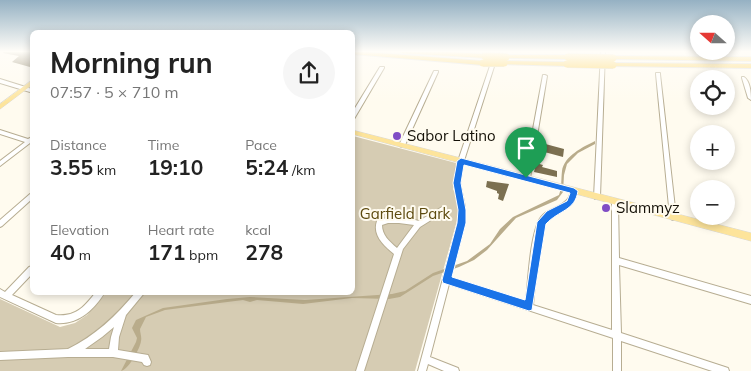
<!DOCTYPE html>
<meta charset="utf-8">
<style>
:root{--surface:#fff;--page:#f6f6f6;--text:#222;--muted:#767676}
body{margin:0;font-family:Mulish,sans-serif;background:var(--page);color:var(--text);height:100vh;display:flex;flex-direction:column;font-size:19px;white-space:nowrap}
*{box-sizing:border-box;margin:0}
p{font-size:16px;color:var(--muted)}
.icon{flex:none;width:28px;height:28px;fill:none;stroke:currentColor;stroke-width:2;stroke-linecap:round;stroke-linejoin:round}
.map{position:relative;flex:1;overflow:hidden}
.panel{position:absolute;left:30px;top:30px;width:325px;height:265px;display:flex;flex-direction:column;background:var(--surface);border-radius:8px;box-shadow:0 2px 8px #0003}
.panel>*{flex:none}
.needle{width:32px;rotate:291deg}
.tools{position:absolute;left:690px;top:15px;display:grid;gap:10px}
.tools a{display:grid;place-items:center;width:45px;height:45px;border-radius:50%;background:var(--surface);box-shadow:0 2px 8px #0003;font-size:25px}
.pin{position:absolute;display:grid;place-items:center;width:42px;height:42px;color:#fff;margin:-51px -21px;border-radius:50% 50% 50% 0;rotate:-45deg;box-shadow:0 0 5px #0007}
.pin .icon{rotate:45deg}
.round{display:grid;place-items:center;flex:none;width:52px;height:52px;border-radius:26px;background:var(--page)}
.headline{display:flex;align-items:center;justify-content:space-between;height:85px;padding:0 20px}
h1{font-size:28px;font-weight:700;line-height:38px}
.stats{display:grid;grid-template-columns:repeat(3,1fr);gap:8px;height:85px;padding:5px 20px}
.stats div{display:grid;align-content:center}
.stats b{font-size:21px;font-weight:700}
.stats small{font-size:14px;font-weight:400}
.stats p{font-size:14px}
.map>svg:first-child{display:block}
.green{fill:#d6ccb3}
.water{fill:#b9ac8b}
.building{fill:#7c7051}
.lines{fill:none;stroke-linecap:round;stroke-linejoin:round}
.minor-casing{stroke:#b7ad92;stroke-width:2}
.major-casing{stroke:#d9d9d7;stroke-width:1}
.highway-casing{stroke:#d9d9d7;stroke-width:2}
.minor{fill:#fff;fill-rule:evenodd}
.major{fill:#fde49b;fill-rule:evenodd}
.highway{fill:#fcd259;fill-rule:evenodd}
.highway-bridge-casing{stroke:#d9d9d7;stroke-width:8;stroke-linecap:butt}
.highway-bridge{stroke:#fcd259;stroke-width:7}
.route{fill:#1a73e8;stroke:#fff;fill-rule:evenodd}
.poi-dot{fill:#804dc5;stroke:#fffbef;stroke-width:2}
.labels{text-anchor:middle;stroke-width:4;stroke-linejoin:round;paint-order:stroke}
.poi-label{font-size:15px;fill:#141007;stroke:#fffbef;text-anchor:start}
.park-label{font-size:15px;fill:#5d4a0e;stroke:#fffbef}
</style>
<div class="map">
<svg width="751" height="371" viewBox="0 0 751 371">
<rect width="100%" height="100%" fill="#fffbef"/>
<path class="green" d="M353,136L456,163L453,189L459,201L458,217L415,371H0V299L60,327L75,323L87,315L106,293L352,292Z"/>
<path class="water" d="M595,141V144L578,153L567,164L564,175L563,192L557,200L516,218L487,250L474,260L459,267L433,276L400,297L389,299L352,298L303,304L257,300L250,302L243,300L165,310L146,317L140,329C140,333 142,337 141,341C140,349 128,370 121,371L136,342L137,338L132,328L136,320L163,308L227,299L250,297L305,300L392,294L405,291L433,273L467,261L490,244L500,229L513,217L559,195C562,187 561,179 562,171C564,156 583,147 595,141Z"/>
<path class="building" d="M4,51L32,52V66L30,67L12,62L19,56L3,53Z
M538,142L564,149L563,157L537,150Z
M536,163L543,165L542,167L557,171V177L534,172Z
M487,181L509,184L503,201L498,199L499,194L497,193V191L486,187Z"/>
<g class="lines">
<defs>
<path id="minor" d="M495,51H499L462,167L460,183L465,207L464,223L450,278L526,302C528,283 530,232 541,217C548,208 560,208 567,200C570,197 570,193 572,189H576L577,191C572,214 553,207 545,223C542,228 541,236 540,242C537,263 535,284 533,305L612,330V201L613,199H617L618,201L619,258L751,296V304L619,265L621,333L725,367L728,368L729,371H712L621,341V371H613V338L449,284L430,357L458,368L459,371H444L428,364L426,371H418L458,223L459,207L454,183L456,167Z
M601,51H605L600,197L599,199H595L594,197Z
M380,67H384V68L354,119L352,120V113Z
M434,71H438V72L405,145L402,147L400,146L399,145Z
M656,73H660V74L676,217L675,219L673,220L671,219L670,217L656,74Z
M543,75H545L547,76L530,178L527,180L524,178Z
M742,77H744C750,81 751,92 751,100L748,98L742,78Z
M0,79L32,89V90L30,92L0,83Z
M0,130L28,139L32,137V144L30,143L0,166V161L25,142L0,134Z
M30,194H32V199L2,226L0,227V220Z
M442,207L444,208L445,210L444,212L420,227L403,249L364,371H356L394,254C384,246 372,235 377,221C390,215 405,217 419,221ZM388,223H399L414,225L397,248C389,241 382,235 382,225Z
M32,266V274L12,295L56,315C76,317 84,307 96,292H105C94,310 78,325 56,323L0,297V289L5,292L29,267Z
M136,292H145L126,315L119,337L118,350L148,355L151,362L150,365L147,366L144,365L142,362L113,357H68L0,360V352L68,349C95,336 116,316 136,292ZM114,327L111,337L109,349H85L102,337Z"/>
<path id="major" d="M32,80V85L0,109V104Z
M352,130L751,233V241L352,134Z"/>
<path id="highway" d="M352,51L483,61L486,63L483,65L352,54Z
M399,51H431L485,54L488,56L485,58L402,53Z
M506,55H568L571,57L568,59L504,58L503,57Z
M613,56L751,57V61L611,59V57Z
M504,61L567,62L570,64L567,66L502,64V62Z
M613,63L751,64V68L611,66V64Z"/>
</defs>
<use href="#minor" class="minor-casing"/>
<use href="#major" class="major-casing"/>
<use href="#highway" class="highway-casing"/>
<use href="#minor" class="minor"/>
<use href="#major" class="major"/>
<use href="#highway" class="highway"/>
<defs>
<path id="highway-bridge" d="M485,56L506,57
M568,57L613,58
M483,63H504
M567,64L613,65"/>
</defs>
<use href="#highway-bridge" class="highway-bridge-casing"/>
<use href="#highway-bridge" class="highway-bridge"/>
</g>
<linearGradient id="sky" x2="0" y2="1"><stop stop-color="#95b1c3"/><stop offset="0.5" stop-color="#fffdf8"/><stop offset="1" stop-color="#fffdf8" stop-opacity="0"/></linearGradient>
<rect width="751" height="103" fill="url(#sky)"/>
<path class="route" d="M461,158L574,188L578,191C575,211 559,210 546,224L532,310L529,311L443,283L442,280L457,223L458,210L453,183L457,161ZM464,165L570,193L567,201L547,211L537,222L525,300L452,277L466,223V210L461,183Z"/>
<g class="poi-dot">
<circle cx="397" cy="136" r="5"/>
<circle cx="606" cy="208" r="5"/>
</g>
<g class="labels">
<g class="poi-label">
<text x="407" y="141">Sabor Latino</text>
<text x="616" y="213">Slammyz</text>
</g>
<g class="park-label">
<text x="405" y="219">Garfield Park</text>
</g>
</g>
</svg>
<div class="tools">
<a><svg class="needle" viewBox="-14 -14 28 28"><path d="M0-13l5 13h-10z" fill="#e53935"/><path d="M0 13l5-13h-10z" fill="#767676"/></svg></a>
<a><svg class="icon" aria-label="locate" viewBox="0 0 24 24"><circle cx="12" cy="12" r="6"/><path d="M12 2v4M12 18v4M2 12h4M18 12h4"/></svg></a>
<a>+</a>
<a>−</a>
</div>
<div class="pin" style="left:526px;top:178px;background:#1e9e55"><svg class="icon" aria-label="arrive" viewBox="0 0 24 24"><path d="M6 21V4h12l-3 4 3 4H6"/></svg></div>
<section class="panel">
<div class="headline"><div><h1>Morning run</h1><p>07:57 · 5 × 710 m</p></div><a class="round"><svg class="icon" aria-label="share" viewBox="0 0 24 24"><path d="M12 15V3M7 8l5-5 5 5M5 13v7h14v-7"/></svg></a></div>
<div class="stats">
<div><p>Distance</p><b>3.55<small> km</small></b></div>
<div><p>Time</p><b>19:10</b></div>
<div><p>Pace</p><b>5:24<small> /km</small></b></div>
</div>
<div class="stats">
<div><p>Elevation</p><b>40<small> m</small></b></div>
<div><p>Heart rate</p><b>171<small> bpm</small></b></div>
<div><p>kcal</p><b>278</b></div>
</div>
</section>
</div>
